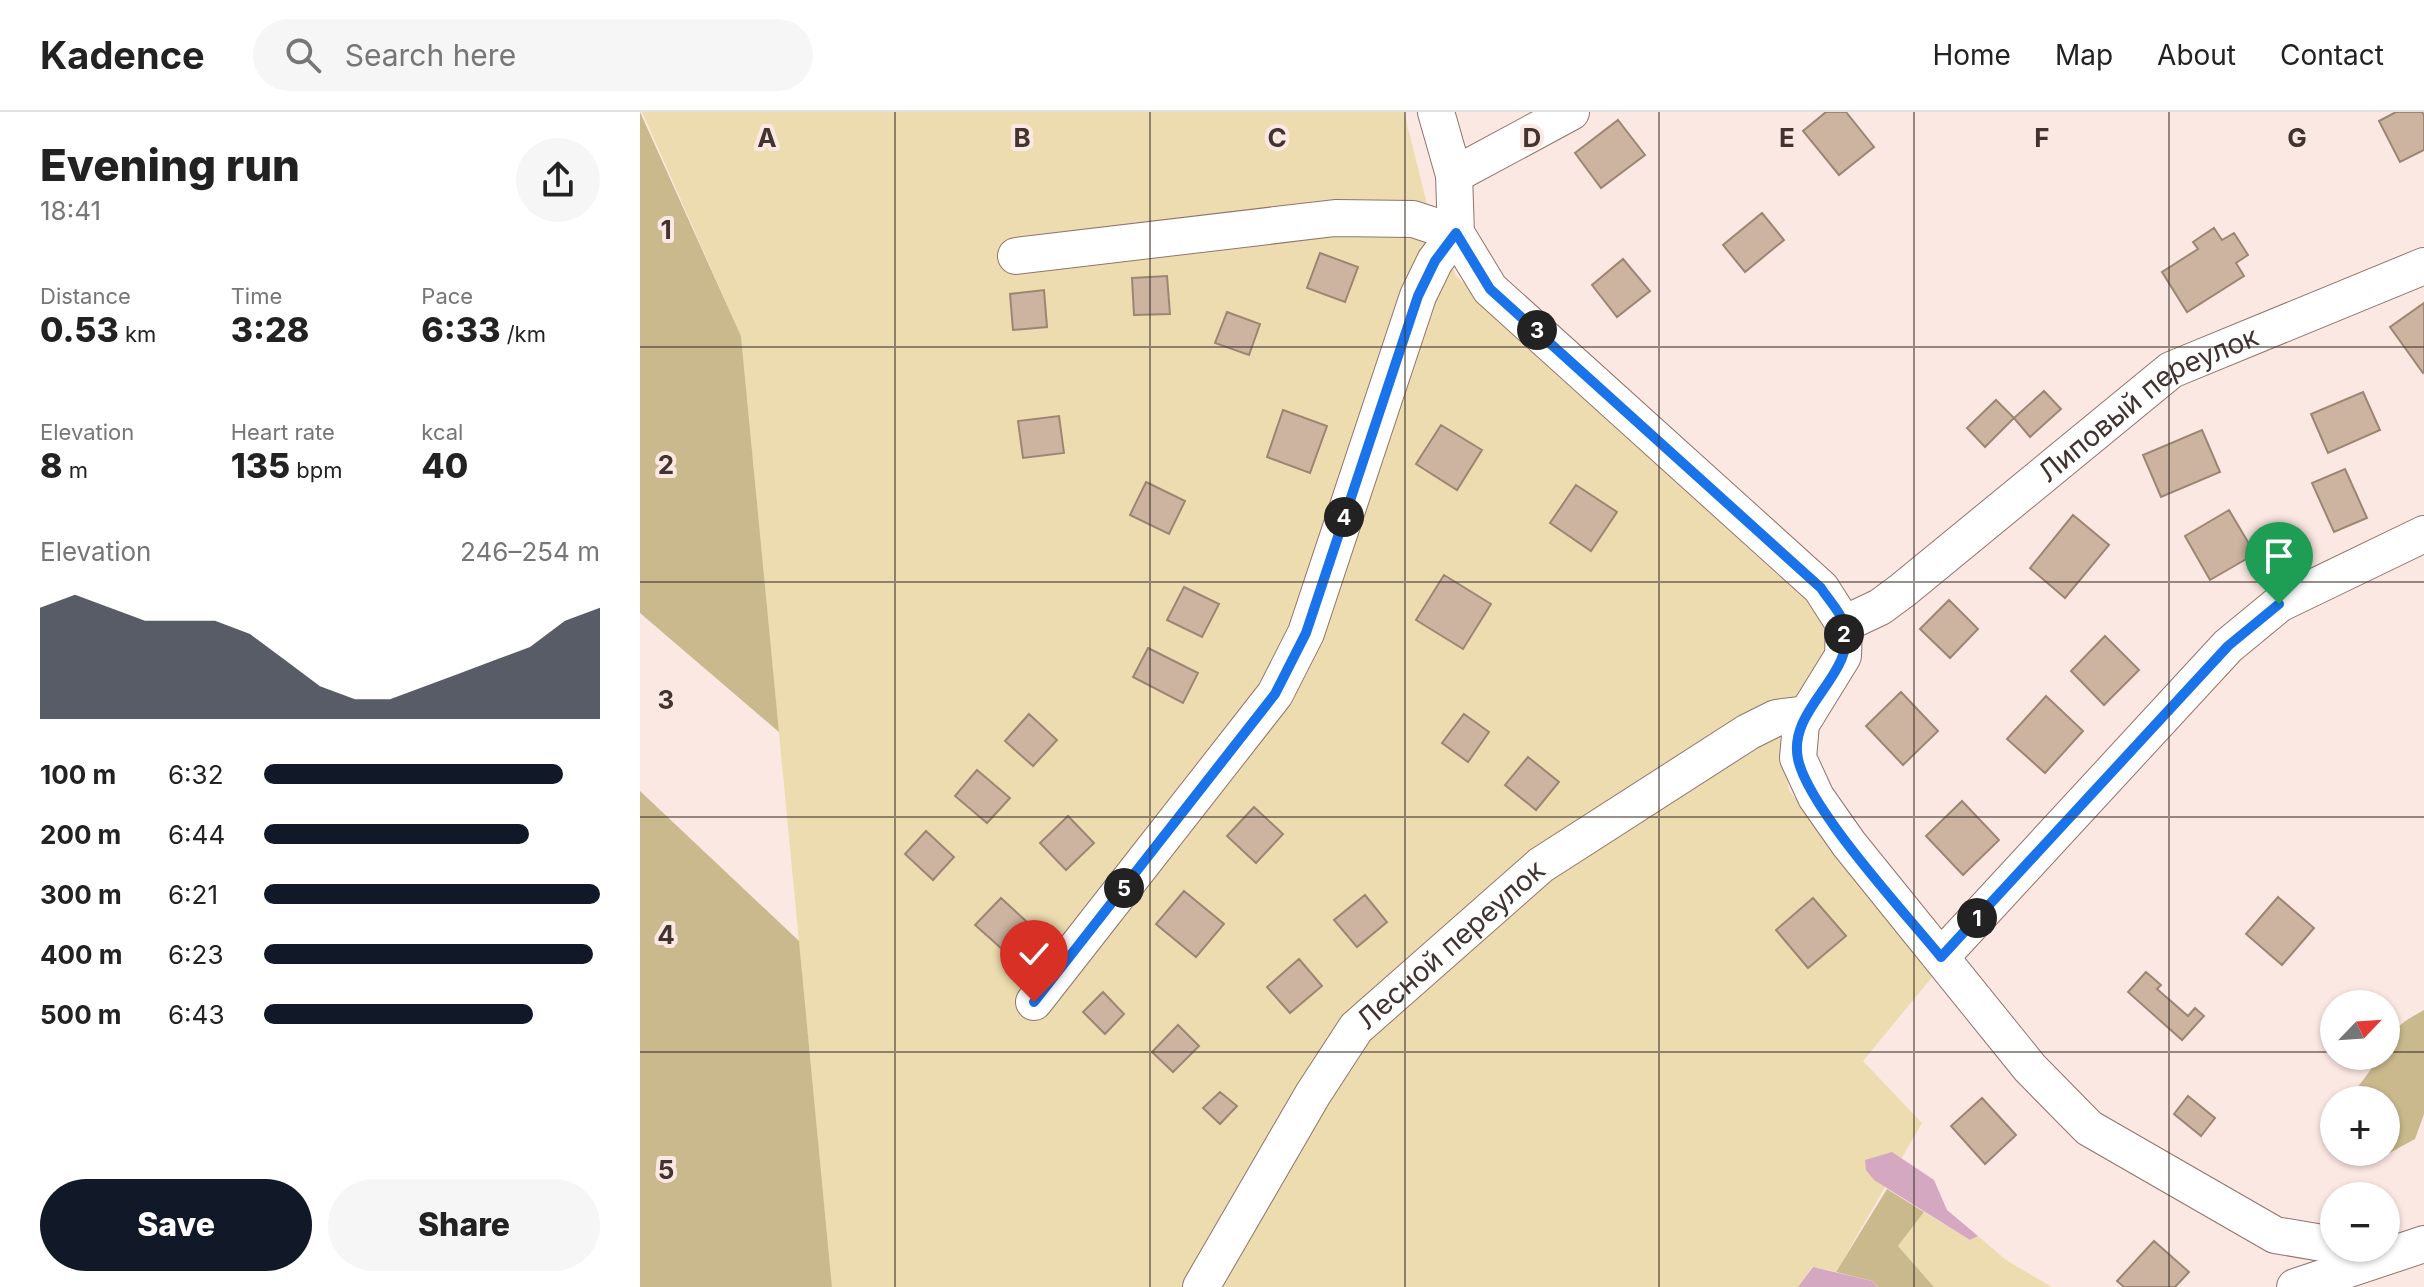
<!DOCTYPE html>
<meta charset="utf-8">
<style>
:root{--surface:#fff;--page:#f6f6f6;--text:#222;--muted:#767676;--line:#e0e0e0;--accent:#111827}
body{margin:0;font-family:Inter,sans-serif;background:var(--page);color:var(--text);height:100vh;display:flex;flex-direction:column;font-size:30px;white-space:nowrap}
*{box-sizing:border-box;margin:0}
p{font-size:26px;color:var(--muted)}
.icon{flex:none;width:44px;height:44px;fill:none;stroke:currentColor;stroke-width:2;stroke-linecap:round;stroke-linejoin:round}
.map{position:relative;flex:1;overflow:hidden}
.details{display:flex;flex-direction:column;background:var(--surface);width:640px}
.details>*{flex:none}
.needle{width:52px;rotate:65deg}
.tools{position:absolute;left:1680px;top:878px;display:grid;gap:16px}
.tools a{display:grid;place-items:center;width:80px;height:80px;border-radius:50%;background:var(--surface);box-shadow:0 2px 6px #0004;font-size:40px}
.pin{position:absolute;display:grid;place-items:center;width:68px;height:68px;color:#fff;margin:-82px -34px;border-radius:50% 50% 50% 0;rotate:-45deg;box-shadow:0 0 8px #0007}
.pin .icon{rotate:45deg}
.km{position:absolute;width:40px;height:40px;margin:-20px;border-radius:50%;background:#222;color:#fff;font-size:22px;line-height:40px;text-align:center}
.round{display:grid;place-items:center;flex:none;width:84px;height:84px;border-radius:42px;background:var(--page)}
.headline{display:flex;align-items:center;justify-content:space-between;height:136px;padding:0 40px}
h1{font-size:44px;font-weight:800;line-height:60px}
.stats{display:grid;grid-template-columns:repeat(3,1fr);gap:12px;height:136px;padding:8px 40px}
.stats div{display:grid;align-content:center}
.stats b{font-size:34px;font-weight:800}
.stats small{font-size:22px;font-weight:400}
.stats p{font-size:22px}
.chart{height:224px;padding:16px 40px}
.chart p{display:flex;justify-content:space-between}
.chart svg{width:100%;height:144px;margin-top:8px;fill:var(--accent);opacity:.7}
.button{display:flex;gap:16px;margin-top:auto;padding:16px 40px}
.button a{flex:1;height:92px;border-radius:48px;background:var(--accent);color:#fff;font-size:32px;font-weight:800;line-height:92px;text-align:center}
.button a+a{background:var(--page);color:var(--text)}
ul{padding:0 40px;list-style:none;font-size:26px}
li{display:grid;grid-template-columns:128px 96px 1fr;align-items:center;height:60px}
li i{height:20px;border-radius:10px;background:var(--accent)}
header{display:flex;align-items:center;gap:48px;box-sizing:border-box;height:112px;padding:0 40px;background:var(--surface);border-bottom:2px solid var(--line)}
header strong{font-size:38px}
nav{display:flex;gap:44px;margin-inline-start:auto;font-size:28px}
.search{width:560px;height:72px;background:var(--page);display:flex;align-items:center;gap:20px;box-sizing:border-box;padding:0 28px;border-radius:44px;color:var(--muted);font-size:30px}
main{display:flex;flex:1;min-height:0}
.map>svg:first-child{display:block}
.green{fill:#eddcaf}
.forest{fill:#c9b98d}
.water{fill:#d5a8c2}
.building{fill:#ccb4a0;stroke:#9c8673;stroke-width:2}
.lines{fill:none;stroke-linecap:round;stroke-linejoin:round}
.minor-casing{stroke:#91746b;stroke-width:38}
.minor{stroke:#fff;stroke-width:36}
.route-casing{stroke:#fff;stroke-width:16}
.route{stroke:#1a73e8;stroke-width:10}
.grid{fill:none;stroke:#413430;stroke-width:2;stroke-opacity:0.55}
.labels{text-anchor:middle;stroke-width:8;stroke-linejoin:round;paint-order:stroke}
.street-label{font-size:28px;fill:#413430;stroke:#fce8e2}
.grid-label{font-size:26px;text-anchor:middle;font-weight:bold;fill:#413430;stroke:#fce8e2;stroke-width:8;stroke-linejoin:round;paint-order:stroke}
</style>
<header>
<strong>Kadence</strong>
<div class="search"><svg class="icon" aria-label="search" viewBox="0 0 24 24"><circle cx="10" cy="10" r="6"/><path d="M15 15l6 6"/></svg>Search here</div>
<nav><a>Home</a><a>Map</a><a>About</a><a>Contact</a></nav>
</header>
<main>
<section class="details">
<div class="headline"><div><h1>Evening run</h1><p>18:41</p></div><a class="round"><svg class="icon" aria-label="share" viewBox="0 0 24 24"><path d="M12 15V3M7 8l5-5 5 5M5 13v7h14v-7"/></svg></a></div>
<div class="stats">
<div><p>Distance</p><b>0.53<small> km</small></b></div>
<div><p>Time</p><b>3:28</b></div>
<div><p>Pace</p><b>6:33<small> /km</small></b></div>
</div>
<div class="stats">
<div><p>Elevation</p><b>8<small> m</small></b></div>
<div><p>Heart rate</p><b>135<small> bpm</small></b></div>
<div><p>kcal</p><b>40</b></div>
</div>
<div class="chart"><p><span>Elevation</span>246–254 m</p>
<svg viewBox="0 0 160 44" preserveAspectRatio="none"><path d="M0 44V10L10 6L20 10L30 14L40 14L50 14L60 18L70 26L80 34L90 38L100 38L110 34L120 30L130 26L140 22L150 14L160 10V44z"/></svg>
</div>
<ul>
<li><b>100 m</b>6:32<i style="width:89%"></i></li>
<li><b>200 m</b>6:44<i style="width:79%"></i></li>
<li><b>300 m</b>6:21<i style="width:100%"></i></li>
<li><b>400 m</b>6:23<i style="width:98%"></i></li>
<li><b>500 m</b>6:43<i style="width:80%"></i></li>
</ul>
<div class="button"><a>Save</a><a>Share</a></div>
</section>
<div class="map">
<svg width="1784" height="1175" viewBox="0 0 1784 1175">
<rect width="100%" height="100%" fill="#fce8e2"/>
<path class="green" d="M2,0H764L790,104L816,164L1179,494L1194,525L1140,627L1149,678L1293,864L1223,949L1282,1011L1196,1160L1172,1155L1159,1175H192L101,224Z
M1284,1100L1330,1128L1338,1124L1366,1148L1412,1175H1294L1258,1134Z"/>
<path class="forest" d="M0,0L101,224L139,620L0,501Z
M0,679L159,829L192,1175H0Z
M1784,898V1002L1775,1027L1733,1050L1700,1042L1746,1040V988H1708L1741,944H1746C1746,919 1764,909 1784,898Z
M1247,1077L1284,1100L1258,1134L1294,1175H1238L1232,1169L1196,1160Z"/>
<path class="water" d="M1252,1040L1294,1068L1307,1098L1338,1124L1330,1128L1234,1068L1226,1058L1225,1048Z
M1173,1155L1232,1169L1238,1175H1158Z"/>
<path class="building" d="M1186,0H1206L1234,35L1199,63L1163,19Z
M1756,0H1782L1784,3V38L1760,50L1739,9Z
M978,8L1005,43L961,76L935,41Z
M1122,101L1144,128L1105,160L1083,133Z
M1574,116L1582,128L1594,121L1608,143L1596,151L1604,164L1547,200L1522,160L1558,137L1553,130Z
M680,141L718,155L705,190L667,176Z
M983,147L1010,179L977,205L952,173Z
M527,164L530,202L494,203L492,166Z
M404,178L407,215L373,218L370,182Z
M1784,191V260L1783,261L1750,215Z
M587,200L620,212L609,243L575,231Z
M1404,279L1421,297L1390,325L1374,306Z
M1723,280L1740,318L1688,341L1671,302Z
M1356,288L1374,306L1345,335L1327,316Z
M643,298L687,314L670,361L627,345Z
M419,304L424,341L383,346L378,309Z
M801,313L842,338L817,378L776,352Z
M1562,318L1580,360L1521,385L1503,343Z
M1705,357L1727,406L1694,420L1672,371Z
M506,370L545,389L529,422L490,403Z
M936,373L977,400L951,439L910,411Z
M1589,398L1615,442L1570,468L1545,424Z
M1433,403L1469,433L1425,486L1390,456Z
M804,463L851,492L823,537L776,508Z
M544,475L579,492L562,525L527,508Z
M1309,488L1338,517L1310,546L1280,517Z
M1465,524L1499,558L1464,593L1431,559Z
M508,536L558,561L543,591L493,565Z
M1261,580L1298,619L1263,653L1226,614Z
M1406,584L1443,619L1405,661L1367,627Z
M389,602L417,628L393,654L365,629Z
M824,602L849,620L828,650L802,631Z
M888,645L919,670L896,698L865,673Z
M337,658L370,686L347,711L315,684Z
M1322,689L1359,728L1323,763L1286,724Z
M614,695L643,722L616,751L587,724Z
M428,704L454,731L426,758L400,731Z
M286,719L314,745L293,768L265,742Z
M544,779L584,812L556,845L516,812Z
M725,783L747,810L717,835L694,808Z
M1638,785L1674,816L1642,853L1606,822Z
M361,786L386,809L361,836L335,813Z
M1173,786L1206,824L1168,856L1136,818Z
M659,847L682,874L650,901L627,875Z
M1506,860L1521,873L1517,877L1548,904L1555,896L1564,904L1542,928L1488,880Z
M463,880L484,902L465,922L443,900Z
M538,913L559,934L533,960L512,940Z
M580,980L597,994L580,1012L563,996Z
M1548,984L1575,1006L1561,1024L1534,1002Z
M1342,986L1376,1023L1345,1052L1311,1014Z
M1514,1129L1549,1160L1535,1175H1484L1477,1169Z"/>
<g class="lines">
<defs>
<g id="minor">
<path d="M796,0L814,63L816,121L850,177L1181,476L1204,512"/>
<path d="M814,63L931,0"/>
<path d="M376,144L695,106L773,107L816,121L795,149L778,184L666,521L635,582L394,890"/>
<path d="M1204,512L1203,544L1161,612L1158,646L1176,685L1209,732L1390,956L1449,1016L1635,1123L1694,1133"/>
<path id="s1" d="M1204,512L1240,495L1263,478L1531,258L1784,154"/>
<path d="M1301,845L1588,534L1639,492L1784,422"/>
<path id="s2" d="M561,1175L673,982L716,916L901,753L1108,620L1136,606L1167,602"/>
<path d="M1655,1175L1784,1132"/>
</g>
</defs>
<use href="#minor" class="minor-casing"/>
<use href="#minor" class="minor"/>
</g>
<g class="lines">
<defs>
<path id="route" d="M394,890L635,582L666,521L778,184L795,149L816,121L850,177L1181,476C1187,486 1201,500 1204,512C1219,562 1147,595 1158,647C1168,696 1266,802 1301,845L1588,534L1639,492"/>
</defs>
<use href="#route" class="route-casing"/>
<use href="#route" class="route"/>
</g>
<path class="grid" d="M255,0V1175M510,0V1175M765,0V1175M1019,0V1175M1274,0V1175M1529,0V1175M0,235H1784M0,470H1784M0,705H1784M0,940H1694M1746,940H1784"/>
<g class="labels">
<g class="street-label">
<text dy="10" stroke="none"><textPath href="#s1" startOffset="378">Липовый переулок</textPath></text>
<text dy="10" stroke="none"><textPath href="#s2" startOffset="428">Лесной переулок</textPath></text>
</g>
</g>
<g class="grid-label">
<text x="127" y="35">A</text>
<text x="382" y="35">B</text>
<text x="637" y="35">C</text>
<text x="892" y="35">D</text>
<text x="1147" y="35">E</text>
<text x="1402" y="35">F</text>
<text x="1657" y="35">G</text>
<text x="26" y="127">1</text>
<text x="26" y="362">2</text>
<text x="26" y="597">3</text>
<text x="26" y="832">4</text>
<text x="26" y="1067">5</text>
</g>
</svg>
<div class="tools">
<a><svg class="needle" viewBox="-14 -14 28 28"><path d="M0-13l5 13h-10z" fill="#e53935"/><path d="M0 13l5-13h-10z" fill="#767676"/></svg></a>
<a>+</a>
<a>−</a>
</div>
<div class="pin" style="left:1639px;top:492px;background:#1e9e55"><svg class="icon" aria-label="arrive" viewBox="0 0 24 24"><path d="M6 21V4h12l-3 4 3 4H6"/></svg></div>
<div class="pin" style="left:394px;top:890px;background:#d93025"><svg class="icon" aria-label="check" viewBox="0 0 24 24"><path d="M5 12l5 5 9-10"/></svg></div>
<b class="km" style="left:1337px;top:806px">1</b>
<b class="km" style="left:1204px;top:522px">2</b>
<b class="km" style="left:897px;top:218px">3</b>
<b class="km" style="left:704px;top:405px">4</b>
<b class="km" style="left:484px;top:776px">5</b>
</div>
</main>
